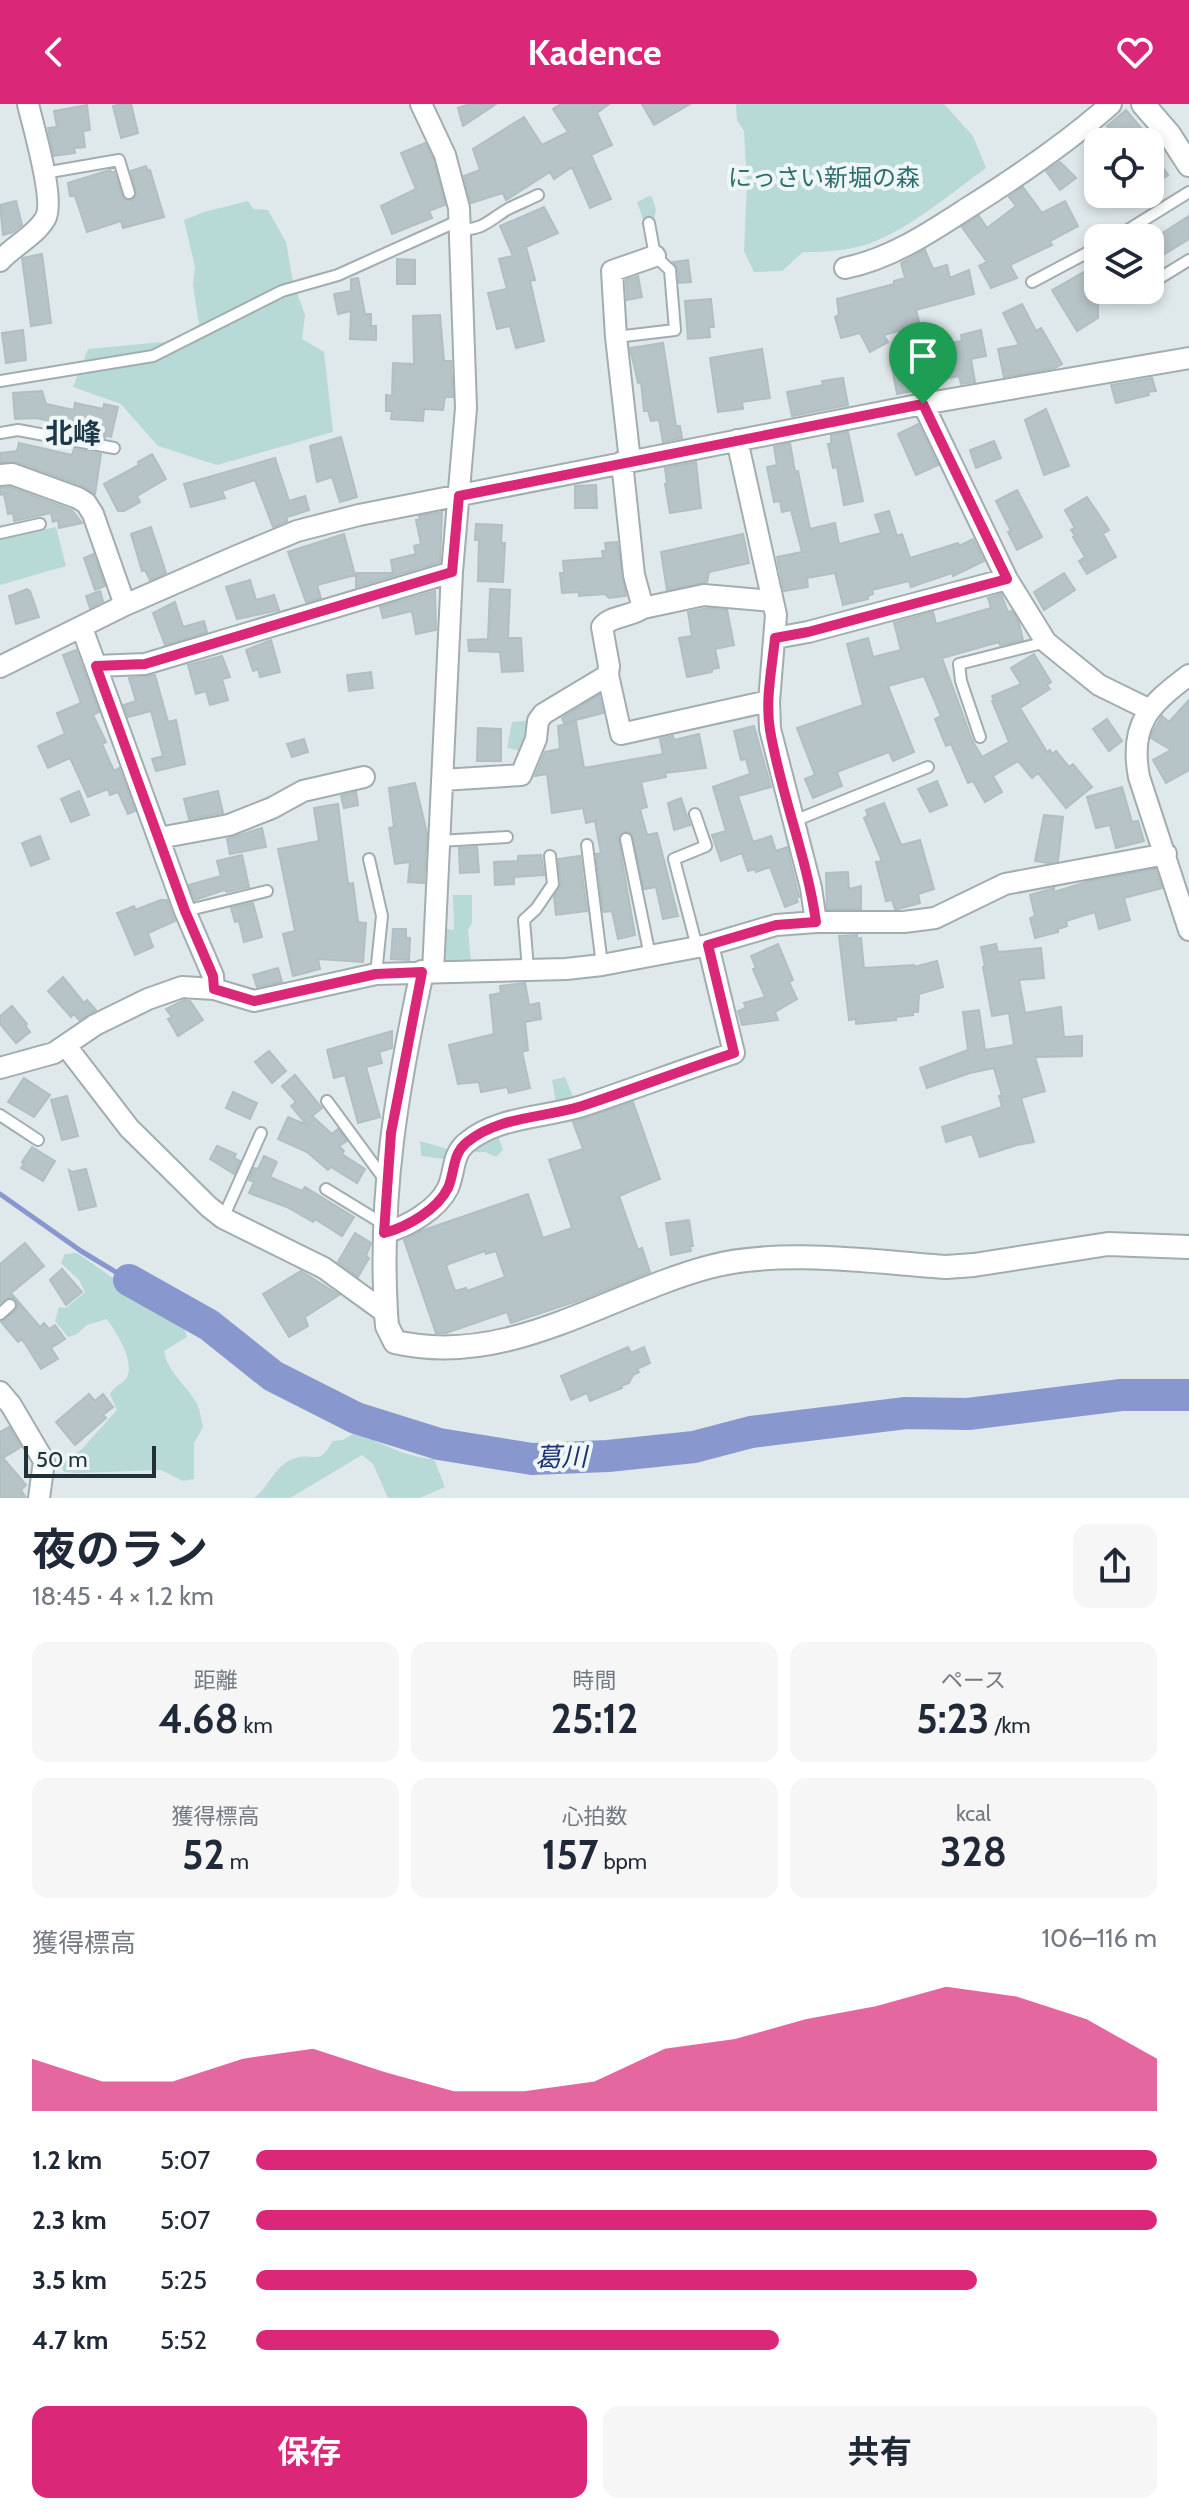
<!DOCTYPE html>
<html lang="ja">
<meta charset="utf-8">
<style>
:root{--surface:#fff;--page:#f6f6f7;--text:#1f2937;--muted:#747a83;--accent:#db2777}
body{margin:0;font-family:Cabin,"Noto Sans JP",sans-serif;background:var(--page);color:var(--text);height:100vh;display:flex;flex-direction:column;font-size:30px;white-space:nowrap}
*{box-sizing:border-box;margin:0}
p{font-size:26px;color:var(--muted)}
.icon{flex:none;width:44px;height:44px;fill:none;stroke:currentColor;stroke-width:2;stroke-linecap:round;stroke-linejoin:round}
.map{position:relative;height:1394px;overflow:hidden}
.sheet{display:flex;flex-direction:column;background:var(--surface);flex:1}
.sheet>*{flex:none}
.tools{position:absolute;left:1084px;top:24px;display:grid;gap:16px}
.tools a{display:grid;place-items:center;width:80px;height:80px;border-radius:16px;background:var(--surface);box-shadow:0 4px 12px #0003;font-size:40px}
.scale{position:absolute;left:24px;bottom:20px;width:132px;box-sizing:border-box;padding-left:8px;border:4px solid #203139;border-top:0;font-size:22px;line-height:28px;white-space:nowrap;color:#203139;-webkit-text-stroke:6px #eff6f6;paint-order:stroke}
.pin{position:absolute;display:grid;place-items:center;width:68px;height:68px;color:#fff;margin:-82px -34px;border-radius:50% 50% 50% 0;rotate:-45deg;box-shadow:0 0 8px #0007}
.pin .icon{rotate:45deg}
.round{display:grid;place-items:center;flex:none;width:84px;height:84px;border-radius:16px;background:var(--page)}
.summary{display:flex;align-items:center;justify-content:space-between;height:136px;padding:0 32px}
h1{font-size:44px;font-weight:700;line-height:60px}
.figures{display:grid;grid-template-columns:repeat(3,1fr);gap:12px;height:136px;padding:8px 32px}
.figures div{display:grid;align-content:center;border-radius:16px;background:var(--page);text-align:center}
.figures b{font-size:40px;font-weight:700}
.figures small{font-size:22px;font-weight:400}
.figures p{font-size:22px}
.chart{height:224px;padding:16px 32px}
.chart p{display:flex;justify-content:space-between}
.chart svg{width:100%;height:144px;margin-top:8px;fill:var(--accent);opacity:.7}
.primary-button{display:flex;gap:16px;margin-top:auto;padding:16px 32px}
.primary-button a{flex:1;height:92px;border-radius:16px;background:var(--accent);color:#fff;font-size:32px;font-weight:700;line-height:92px;text-align:center}
.primary-button a+a{background:var(--page);color:var(--text)}
ul{padding:0 32px;list-style:none;font-size:26px}
li{display:grid;grid-template-columns:128px 96px 1fr;align-items:center;height:60px}
li i{height:20px;border-radius:10px;background:var(--accent)}
header{display:flex;justify-content:space-between;align-items:center;height:104px;padding:0 32px;background:var(--accent);color:#fff;font-size:36px;font-weight:700}
.map>svg:first-child{display:block}
.green{fill:#b8dad6}
.lines{fill:none;stroke-linecap:round;stroke-linejoin:round}
.stream{stroke:#8898ce;stroke-width:5}
.river{stroke:#8898ce;stroke-width:32}
.building{fill:#b7c4c7;stroke:#b1bfc3;stroke-width:2;fill-rule:evenodd}
.service-casing{stroke:#a2adb1;stroke-width:14}
.minor-casing{stroke:#a2adb1;stroke-width:24}
.tertiary-casing{stroke:#a2adb1;stroke-width:26}
.service{stroke:#fff;stroke-width:10}
.minor{stroke:#fff;stroke-width:20}
.tertiary{stroke:#fff;stroke-width:22}
.route-casing{stroke:#fff;stroke-width:16}
.route{stroke:#db2777;stroke-width:10}
.labels{text-anchor:middle;stroke-width:8;stroke-linejoin:round;paint-order:stroke}
.park-label{font-size:24px;fill:#2c6e6e;stroke:#eff6f6}
.water-label{font-size:26px;font-style:italic;fill:#1d3072;stroke:#eff6f6}
.quarter-label{font-size:28px;font-weight:bold;fill:#1d3a4a;stroke:#eff6f6}
</style>
<header><svg class="icon" aria-label="back" viewBox="0 0 24 24"><path d="M15 5l-7 7 7 7"/></svg>Kadence<svg class="icon" aria-label="heart" viewBox="0 0 24 24"><path d="M12 20l-8-8c-3-5 5-10 8-4 3-6 11-1 8 4z"/></svg></header>
<div class="map">
<svg width="1189" height="1394" viewBox="0 0 1189 1394">
<rect width="100%" height="100%" fill="#dfe8ea"/>
<path class="green" d="M736,0H944L973,32L986,64C950,90 912,123 871,139C849,147 825,148 803,148L782,167L754,168L744,147L747,78L744,27L737,16Z
M649,92L652,93L656,106L654,115L644,118L637,98Z
M248,97L253,105L268,106L286,138L293,178L305,211L302,235L324,248L333,328L217,361L158,342L121,300L73,283L88,245L174,237L199,220L193,181L195,163L184,116L204,108Z
M56,423L66,462L0,481V435Z
M534,616L526,648L507,644L512,618Z
M453,791H472V819L468,826L471,859H439L441,824L454,826Z
M565,973L576,1000L557,1005L552,976Z
M496,1026L503,1046L496,1053L485,1048H476L473,1046Z
M420,1037L454,1047L451,1056L421,1052Z
M77,1149L133,1188L146,1201L173,1212L184,1224L187,1233L164,1247C167,1267 185,1280 196,1298C200,1305 201,1315 203,1323L194,1339V1375L183,1377L161,1366L78,1369L64,1368L61,1361L82,1345L117,1306L110,1290C115,1282 118,1282 124,1277C139,1263 116,1228 107,1215L87,1221L77,1230L68,1233L55,1217L59,1203L66,1204L85,1188L79,1176L61,1159L65,1150Z
M356,1328C380,1339 408,1354 434,1355L445,1383L420,1394H388L373,1360L362,1351L290,1394H254C270,1383 274,1360 296,1354C315,1348 318,1363 333,1337L343,1336Z"/>
<g class="lines">
<path class="stream" d="M0,1090L81,1147L129,1176"/>
<path class="river" d="M129,1176L209,1221L273,1272L356,1314L439,1340L532,1355L608,1352L694,1343L751,1328L906,1309L968,1310L1121,1291H1189"/>
</g>
<path class="building" d="M122,0H131L138,29L121,34L113,2Z
M470,0H496L463,22L458,4Z
M561,0H609L597,9L612,41L591,51L611,95L590,104L572,63L554,75L550,68L506,96L503,89L471,99L464,72L480,66L473,45L524,13L542,41L568,28L553,5Z
M642,0H690L654,21Z
M87,1L90,26L83,27L85,43L74,44L75,49L54,52L48,24L57,23L54,7Z
M1126,6L1146,30L1144,32L1147,38H1121L1107,22Z
M425,39L433,55L445,101L429,107L432,114L392,130L381,102L416,85L401,49Z
M1150,43L1168,71L1150,84Z
M1060,58L1076,74L1060,86L1046,67Z
M146,62L148,67L150,66L164,113L123,124L121,117L87,128L75,92H70L68,79L110,66L112,69L114,68L123,94L131,97L137,90L131,67Z
M1023,83L1042,109L1065,97L1078,122L1050,137L1052,141L1010,161L1017,174L991,184L979,162L987,158L962,123L979,112L987,124L1016,102L1009,93Z
M16,97L22,121L13,128L3,131L0,101Z
M544,103L558,129L526,143L535,176L530,177L544,237L516,244L510,222L497,225L488,189L507,185L499,155L513,152L500,122Z
M1189,112V135L1150,159V137Z
M925,146L933,165L947,161L950,174L969,166L974,190L916,206L920,221L884,231L888,238L870,248L860,229L841,234L835,213L839,211L837,195L894,180V177L905,174L901,159Z
M42,150L51,219L31,222L22,154Z
M397,155L415,156V180H397Z
M688,156L691,178L679,179L678,165L673,158Z
M1098,160V214L1077,227L1052,186Z
M638,172L642,193L627,196L626,176Z
M358,174L365,210H371V222H376V236L350,235L351,207L338,210L334,190L351,187V175Z
M711,195L714,223H709L710,233L688,235L685,197Z
M1022,200L1036,227L1041,224L1062,260L1055,264L1004,273L998,245L1019,241L1003,209Z
M440,211L444,257H451L453,293H445L443,306L424,305L423,317L391,315L392,307H386V291L392,292L393,259L414,260L413,212Z
M23,226L26,256L6,259L2,229Z
M981,226L986,252L971,255L975,278L961,280L959,272L923,279L924,285L897,290L891,258L930,251L929,243L962,237L961,231Z
M663,239L676,322H680L682,334L663,338L659,316L651,317L648,307H644L641,278L638,279L630,244Z
M762,245L770,294L742,298L743,305L718,308L710,254Z
M843,274L848,301L792,312L787,288L823,281L822,277Z
M1152,274L1156,287L1148,288L1149,291L1116,299L1111,281Z
M42,287L46,300L74,306L75,299L103,305L104,300L118,303L111,333L105,331V334L77,329L78,323L36,314L15,315L13,289Z
M1046,305L1069,362L1044,371L1025,316Z
M918,320L938,361L916,371L898,330Z
M848,328L863,397L844,401L837,363L833,364L828,340H831V331Z
M341,333L357,393L340,398L332,373L317,378L310,342Z
M994,337L1001,354L976,364L970,346Z
M19,339L72,351L74,345L101,350L95,390L83,382L16,358H0V349L17,347Z
M790,339L795,368L798,367L810,425L835,419L839,440L881,429L875,411L889,407L897,432L902,430L910,454L958,439L959,442L973,435L984,457L953,472L952,469L911,483L909,477L872,486L873,490L868,492V495L843,501L835,469L807,474L808,483L784,487L777,453L802,448L791,406L782,408L780,397L774,398L767,363L777,361L774,343Z
M152,350L166,375L137,392L140,398L124,407H118L104,380L139,361L138,358Z
M275,354L289,397L305,392L309,406L287,413V417L273,423L255,376L222,387L225,394L191,403L184,380Z
M696,358L701,404L670,409L665,380H667L665,364Z
M596,381L597,404H575V382Z
M10,383L72,406L82,419L59,424L58,416L53,418L51,409L14,417L13,409L8,410L4,390L0,391V384Z
M1017,386L1042,433L1017,446L1008,428L1011,427L996,397Z
M1087,393L1109,426L1103,430L1116,453L1087,470L1079,457L1085,453L1073,433L1075,432L1071,426L1075,424L1065,406Z
M442,408L440,458L356,483V469H393L391,456L416,450L414,442L421,440L416,416L420,415L419,412Z
M476,420L502,421L501,439H505L503,478L478,477L479,436H475Z
M151,423L166,469L150,476L145,466L142,467L131,430Z
M344,430L355,471L317,481L321,494L306,498L288,448Z
M743,430L749,459L709,468L707,478L667,486L661,448Z
M617,438L626,492L609,494L605,490L579,492V488L562,489L560,469H564L563,457L603,454L602,447H606L605,439Z
M93,450L105,482L95,486L84,454Z
M1064,469L1075,486L1044,506L1034,488Z
M250,476L256,496L274,491L279,506L237,515L226,483Z
M27,485L30,487L39,513L16,520L9,492Z
M490,485L510,486L508,534H521L523,567L502,568L500,548L469,547L468,536L488,535Z
M100,487L103,497L90,504L86,492Z
M435,487L436,526L416,530L412,507L383,514L380,503Z
M1001,490L1008,508L1012,507L1019,519L1023,536L1000,541L999,538L942,554L972,636L982,653L1009,638L992,597L994,596L992,592L1021,580L1011,564L1034,550L1051,578L1047,581L1050,585L1020,604L1047,648L1050,646L1052,650L1056,647L1069,663L1073,660L1092,683L1066,704L1038,669L1032,674L1018,657L993,672L1002,688L985,698L973,677L968,679L951,640L946,642L935,615L941,612L924,572L888,582L914,648L893,657L889,648L837,668L842,682L813,694L805,675L815,671L797,624L863,601L847,540L868,534L873,553L901,546L894,519L933,508L936,520L991,504L988,494Z
M175,498L183,523L204,517L207,528L165,541L153,509Z
M708,504L727,506L734,541L715,545L719,564L712,565V568L687,573L679,534L692,532L688,508Z
M271,536L280,568L260,573L258,565L253,567L246,546Z
M76,546L99,608L93,611L106,638L102,640L114,667L119,664L135,707L128,710L118,688L110,691L108,685L88,693L70,654L48,664L38,642L65,630L57,609L81,599L63,551Z
M222,552L230,573L222,575L228,596L210,601L206,587L196,590L188,561Z
M371,568L373,584L349,587L347,571Z
M155,571L168,618L176,616L185,660L156,667L152,655L163,652L151,607L128,613L124,601L136,597L129,574Z
M599,591L603,609L564,619L562,614Z
M1189,596V666L1166,679L1153,656L1171,646L1151,634L1152,629L1162,612L1169,618Z
M1107,615L1122,637L1109,647L1093,625Z
M576,618L584,664L663,650L660,635L673,632L674,636L699,630L706,664L665,669L666,673L641,678L647,703L640,705L647,731L657,729L678,812L663,815L656,783L644,785L632,730L625,727L618,733L635,831L618,835L612,807L604,808L603,806L596,750L601,749L595,717L586,719L583,704L552,709L547,670L535,672L545,648L560,645L558,622Z
M754,622L771,683L738,692L753,738L771,732L776,747L787,743L799,793L796,794L798,798L785,803L770,763L756,768L755,765L748,767L742,749L721,757L712,731L726,727L713,683L750,670L746,655L741,656L734,627Z
M478,624L501,625V657H477Z
M304,635L308,648L292,653L287,640Z
M937,677L947,701L930,708L918,685Z
M415,679L427,729L424,779L408,778L410,758L395,760L389,724L394,723L389,684Z
M1122,683L1132,718L1138,717L1144,737L1116,744L1110,721L1096,724L1087,693Z
M79,687L89,711L71,718L61,695Z
M218,687L223,709L189,715L184,695Z
M356,688L358,701L344,704L341,692Z
M681,694L690,721L674,726L668,699Z
M884,699L901,741L920,736L934,785L918,790L920,799L898,805H895L892,796L886,797L876,758L882,757L864,714L868,712L866,706Z
M338,700L348,780L353,779L358,818L366,819L363,858L318,855L320,865L293,872L283,830L295,827L278,745L319,737L314,704Z
M1044,711L1063,713L1058,757L1048,759L1035,757Z
M262,724L266,743L230,750L227,735Z
M40,732L49,755L31,762L22,739Z
M477,743L479,768L460,769L459,744Z
M242,751L249,783L227,788L224,786L195,796L189,781L221,772L217,757Z
M541,751L544,771L514,773V780L495,781L494,758L518,757V752Z
M580,752L587,807L556,811L554,793L561,779L558,755Z
M1155,765L1162,784L1124,794L1130,816L1099,825L1095,808L1066,817L1067,822L1058,825V828L1035,834L1030,814L1035,812L1030,791L1054,784V788L1090,777Z
M848,768L849,785L861,782V805H827L826,769Z
M161,796H167L175,817L148,829L153,843L135,851L117,809L134,802L135,806Z
M253,799L262,833L244,838L239,817L235,818L231,804Z
M393,825H406V834H410L409,856L391,855Z
M857,831V835L861,834L864,864L914,861V863L937,857L943,883L919,890L918,908H913V911L896,913V916L856,920V915L849,916L839,832Z
M778,840L793,876L789,878L797,895L775,908L778,916L742,921L738,907L746,904L744,899L765,893L753,865L756,864L751,852Z
M996,840L998,848L1041,844L1044,874L1019,876L1025,909L1061,903L1064,933L1082,932V952L1035,953L1045,987L1021,994L1034,1038L1017,1041L980,1053L972,1030L946,1038L942,1023L1002,1003L999,992H1002L994,964L970,969L927,984L920,964L968,946L963,908L979,906L985,946L1014,941L1009,909L992,912L983,863L985,862L981,843Z
M278,864L282,878L257,883L253,871Z
M63,873L84,899L87,896L96,906L79,916L74,910L71,913L48,887Z
M525,879L529,901L539,899L541,915L525,918L528,946L522,948L530,984L509,989L507,983L481,988L479,978L458,980L449,941L494,930L490,891L501,889L500,882Z
M184,896L190,897L203,916L178,932L168,915L172,913L166,905Z
M12,902L27,920L25,921L30,928L16,939L0,920V912Z
M392,927V944L379,948L382,959L366,963L380,1013L358,1019L345,971L334,974L327,946Z
M269,947L286,967L272,979L255,958Z
M295,971L322,1004L312,1012L332,1030L338,1025L347,1037L339,1042L344,1047L342,1050L365,1065L357,1079L331,1063L328,1066L307,1048L278,1035L288,1013L307,1021L291,1002L296,998L282,982Z
M24,974L50,991L34,1013L8,998Z
M233,988L257,999L250,1015L226,1004Z
M67,992L78,1032L62,1036L51,996Z
M633,998L660,1075L619,1092L638,1146L642,1144L650,1168L583,1195L511,1219L507,1208L446,1229H436L404,1136L421,1127L528,1090L543,1134L572,1124L549,1056L583,1045L573,1018ZM485,1147L486,1150L496,1147L505,1173L467,1187L466,1184L455,1187L446,1161Z
M217,1042L236,1050L234,1054L240,1057L234,1070L210,1055Z
M32,1043L55,1057L43,1077L21,1064L24,1060L22,1058Z
M264,1052L277,1058L270,1073L302,1087L305,1083L354,1113L342,1132L315,1115L313,1118L287,1103L249,1089L254,1078L249,1076L254,1064L258,1065Z
M86,1065L96,1102L79,1106L69,1066L72,1068Z
M689,1116L693,1142H690L691,1147L671,1151L666,1119Z
M355,1129L371,1139L366,1152L369,1154L358,1173L338,1158Z
M25,1139L44,1162L11,1189L40,1223L44,1219L49,1225L55,1221L65,1235L51,1244L58,1255L41,1265L22,1235L18,1238L1,1218L15,1207L18,1200L12,1193L0,1199V1160Z
M62,1165L82,1188L66,1201L50,1176Z
M301,1167L339,1191L305,1213L308,1222L289,1233L263,1190Z
M628,1243L631,1249L644,1243L650,1259L637,1265L639,1268L633,1271L629,1279L621,1282L622,1284L590,1297L587,1289L571,1296L561,1272Z
M89,1290L95,1297L103,1290L113,1303L103,1311L106,1314L75,1341L56,1318Z
M9,1323L21,1343L3,1354L26,1381L21,1386L26,1394H0V1328Z"/>
<g class="lines">
<defs>
<path id="service" d="M44,69L119,56L129,89
M462,125C482,127 492,114 508,105C518,100 528,96 538,91
M1115,134L1189,88
M1032,178L1098,143
M1150,180L1189,156
M1135,189L1140,186
M616,233L675,226L670,166L655,152L649,119
M0,277L153,252L282,187L338,171L460,116
M0,329L18,326L114,344
M0,429L40,420
M980,633L961,577L959,560L1046,538
M695,710L706,742L674,755L697,843
M794,717L928,663
M626,735L650,852
M439,737L507,733
M587,741L602,861
M369,755L382,812L376,870
M185,807L267,787
M528,865L524,816L536,805L553,780L550,752
M327,997L385,1076
M0,1011L38,1036
M326,1085L385,1121
M223,1114L261,1029
M0,1210L10,1201"/>
<path id="minor" d="M421,0L445,51L459,104L466,304L452,468L433,868
M0,157C13,142 35,132 45,115C56,98 33,22 28,0
M845,164C890,155 929,129 966,105C1017,73 1066,40 1111,0
M923,300L1007,475L1046,538L1099,581L1150,606
M737,336L776,511L769,597L770,625L811,784L816,818
M630,357L616,233L612,167L655,152
M0,371L12,370L78,394L86,399L93,410L125,501
M643,504L704,491L772,497
M82,524L185,807L213,872L214,885
M775,534L808,528L1007,475
M96,562L145,560L452,468
M0,563L125,501L237,452L297,427L359,411L923,300L1189,254
M608,571L621,630L769,597
M1189,571C1149,601 1129,620 1139,673L1189,826
M442,676L521,671L536,635L538,617L543,610L608,571L609,562L602,523C611,511 631,513 643,504L634,471L622,358
M159,734L229,721L272,704L303,687L364,673
M66,942L129,1024L209,1103L223,1114L324,1164L386,1209
M0,964L54,949L95,921L148,895L182,883L214,885L254,897L376,870L566,865L602,861L708,841L776,821L816,818H904L935,814L1005,780L1166,750
M384,1129C407,1123 437,1106 448,1084C455,1068 452,1051 466,1039C498,1012 544,1014 582,1002C633,985 683,966 734,949L708,841
M0,1288L11,1301L44,1357L39,1394"/>
<path id="tertiary" d="M1143,0L1169,30L1189,61
M422,868C397,985 379,1088 386,1209L387,1222L395,1238C508,1264 605,1191 709,1163C779,1144 873,1158 946,1163L974,1161L1108,1140L1189,1143"/>
</defs>
<use href="#service" class="service-casing"/>
<use href="#minor" class="minor-casing"/>
<use href="#tertiary" class="tertiary-casing"/>
<use href="#service" class="service"/>
<use href="#minor" class="minor"/>
<use href="#tertiary" class="tertiary"/>
</g>
<g class="lines">
<defs>
<path id="route" d="M923,300L1007,475L808,528L775,534C772,564 765,596 770,626C781,691 807,753 816,818L776,821L708,841L734,949C683,966 633,985 582,1002C544,1014 498,1012 466,1039C452,1051 455,1068 448,1084C437,1106 407,1123 384,1129L391,1029L422,868L376,870L254,897L214,885L213,872L185,807L96,562L145,560L452,468L459,392Z"/>
</defs>
<use href="#route" class="route-casing"/>
<use href="#route" class="route"/>
</g>
<g class="labels">
<g class="park-label">
<text x="824" y="82">にっさい新堀の森</text>
</g>
<g class="water-label">
<text transform="translate(561 1353) rotate(-1)" y="9">葛川</text>
</g>
<g class="quarter-label">
<text x="73" y="339">北峰</text>
</g>
</g>
</svg>
<div class="tools">
<a><svg class="icon" aria-label="locate" viewBox="0 0 24 24"><circle cx="12" cy="12" r="6"/><path d="M12 2v4M12 18v4M2 12h4M18 12h4"/></svg></a>
<a><svg class="icon" aria-label="layers" viewBox="0 0 24 24"><path d="M12 4l9 5-9 5-9-5zM3 14l9 5 9-5"/></svg></a>
</div>
<div class="scale">50 m</div>
<div class="pin" style="left:923px;top:300px;background:#1e9e55"><svg class="icon" aria-label="arrive" viewBox="0 0 24 24"><path d="M6 21V4h12l-3 4 3 4H6"/></svg></div>
</div>
<section class="sheet">
<div class="summary"><div><h1>夜のラン</h1><p>18:45 · 4 × 1.2 km</p></div><a class="round"><svg class="icon" aria-label="share" viewBox="0 0 24 24"><path d="M12 15V3M7 8l5-5 5 5M5 13v7h14v-7"/></svg></a></div>
<div class="figures">
<div><p>距離</p><b>4.68<small> km</small></b></div>
<div><p>時間</p><b>25:12</b></div>
<div><p>ペース</p><b>5:23<small> /km</small></b></div>
</div>
<div class="figures">
<div><p>獲得標高</p><b>52<small> m</small></b></div>
<div><p>心拍数</p><b>157<small> bpm</small></b></div>
<div><p>kcal</p><b>328</b></div>
</div>
<div class="chart"><p><span>獲得標高</span>106–116 m</p>
<svg viewBox="0 0 160 44" preserveAspectRatio="none"><path d="M0 44V28L10 35L20 35L30 28L40 25L50 32L60 38L70 38L80 35L90 25L100 22L110 16L120 12L130 6L140 9L150 16L160 28V44z"/></svg>
</div>
<ul>
<li><b>1.2 km</b>5:07<i style="width:100%"></i></li>
<li><b>2.3 km</b>5:07<i style="width:100%"></i></li>
<li><b>3.5 km</b>5:25<i style="width:80%"></i></li>
<li><b>4.7 km</b>5:52<i style="width:58%"></i></li>
</ul>
<div class="primary-button"><a>保存</a><a>共有</a></div>
</section>
